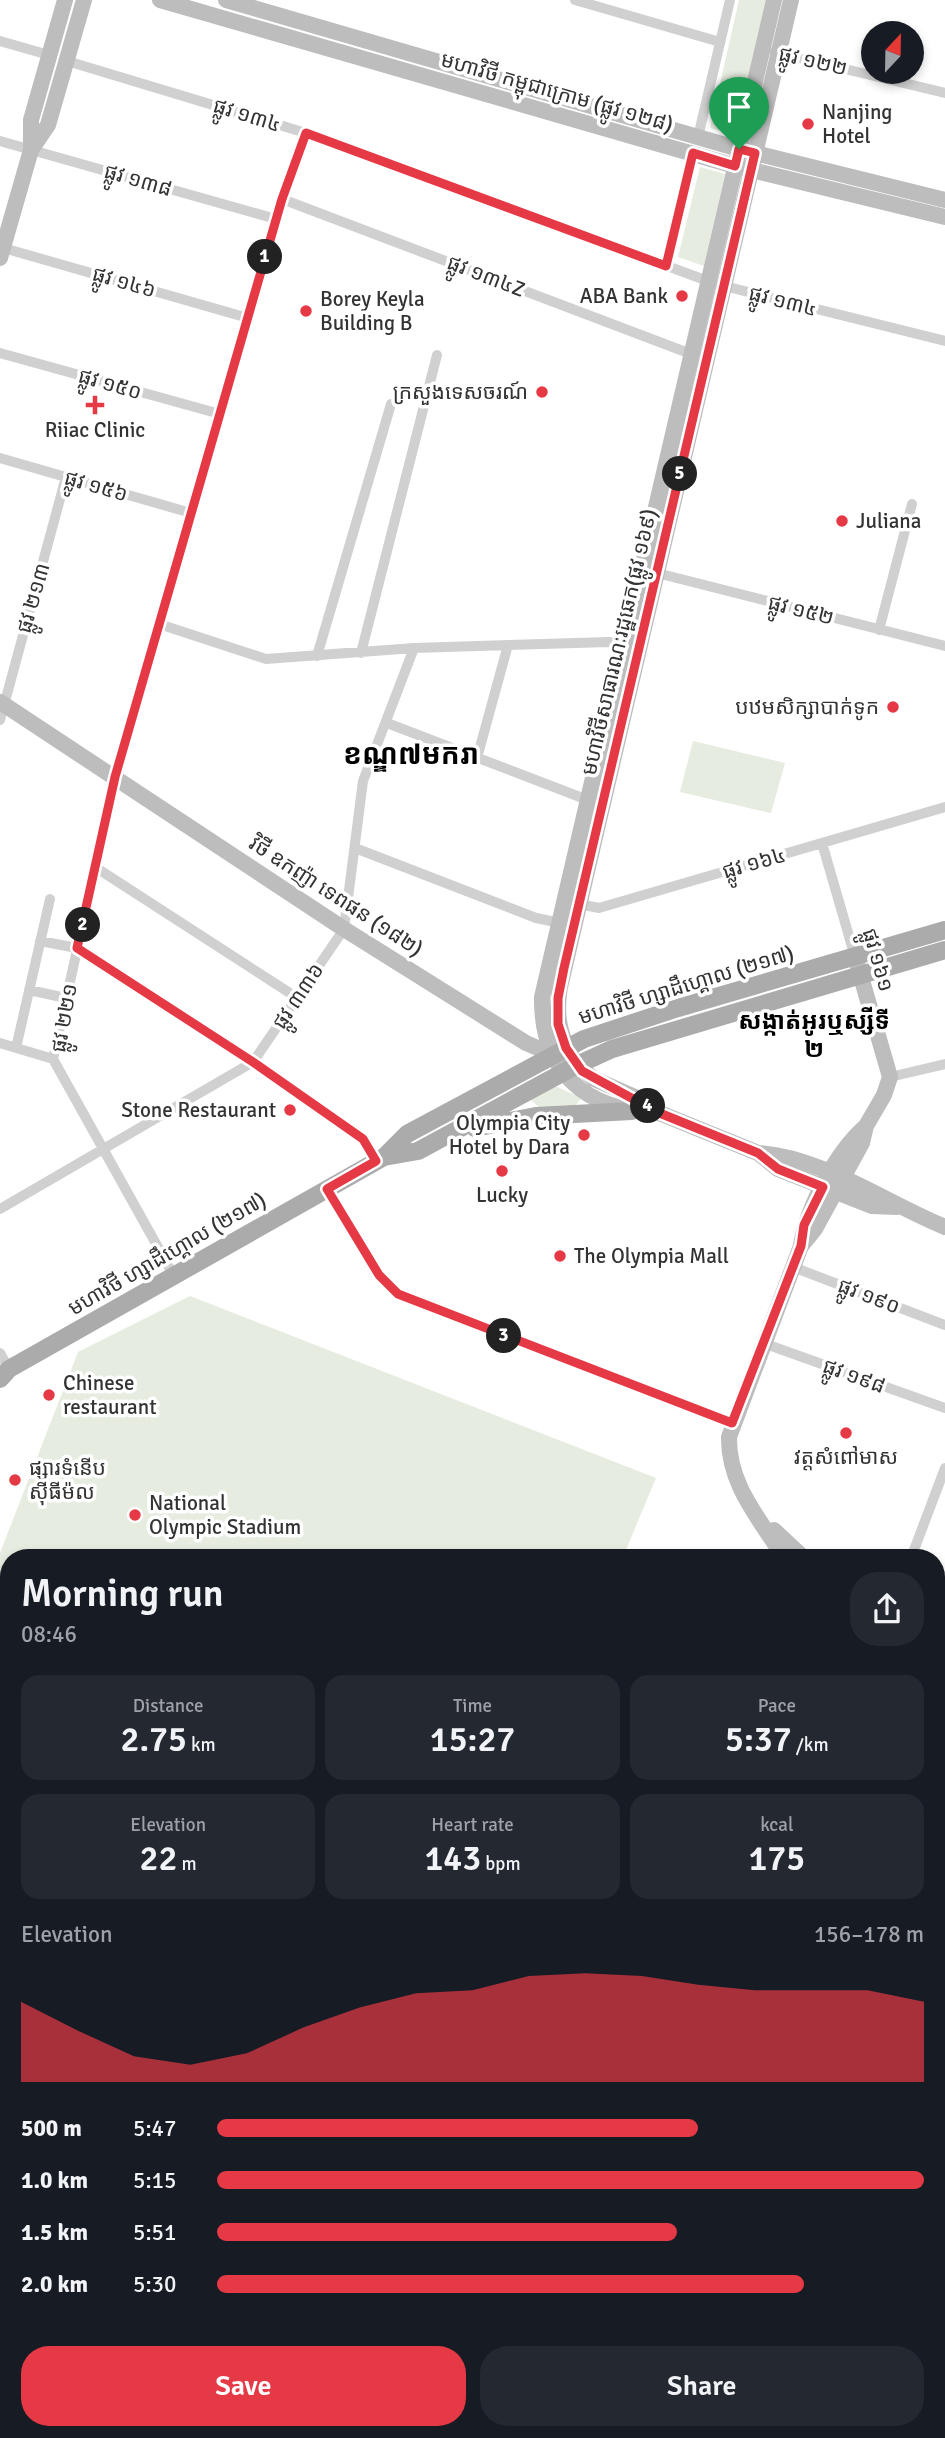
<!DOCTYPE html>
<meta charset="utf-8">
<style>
:root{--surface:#171b24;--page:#242831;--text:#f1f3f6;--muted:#9ea1a6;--accent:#e63946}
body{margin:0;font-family:Signika,"Noto Sans Khmer",sans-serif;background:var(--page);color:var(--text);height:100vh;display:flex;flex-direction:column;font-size:26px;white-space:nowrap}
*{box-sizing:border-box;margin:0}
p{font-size:23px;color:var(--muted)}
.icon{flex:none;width:38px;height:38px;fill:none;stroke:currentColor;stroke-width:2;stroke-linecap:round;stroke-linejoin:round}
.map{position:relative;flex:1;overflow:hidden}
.drawer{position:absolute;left:0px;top:1549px;width:945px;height:891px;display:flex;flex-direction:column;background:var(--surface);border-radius:28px 28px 0 0;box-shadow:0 4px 10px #0003}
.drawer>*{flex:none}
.needle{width:46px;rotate:22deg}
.tools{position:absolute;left:861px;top:21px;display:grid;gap:14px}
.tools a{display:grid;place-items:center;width:63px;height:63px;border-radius:50%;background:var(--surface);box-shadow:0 4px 10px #0003;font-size:35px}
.pin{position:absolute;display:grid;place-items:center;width:60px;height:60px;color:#fff;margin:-72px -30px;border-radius:50% 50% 50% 0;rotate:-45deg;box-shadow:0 0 7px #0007}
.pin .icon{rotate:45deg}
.km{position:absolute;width:35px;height:35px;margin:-18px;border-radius:50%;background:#222;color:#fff;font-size:19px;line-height:35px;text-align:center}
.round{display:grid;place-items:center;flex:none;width:74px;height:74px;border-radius:28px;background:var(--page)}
.overview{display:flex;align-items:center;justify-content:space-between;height:119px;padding:0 21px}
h1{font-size:38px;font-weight:600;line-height:52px}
.metrics{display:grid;grid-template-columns:repeat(3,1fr);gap:10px;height:119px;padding:7px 21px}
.metrics div{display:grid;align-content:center;border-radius:18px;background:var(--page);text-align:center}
.metrics b{font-size:35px;font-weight:600}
.metrics small{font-size:19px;font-weight:400}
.metrics p{font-size:19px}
.chart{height:196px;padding:14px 21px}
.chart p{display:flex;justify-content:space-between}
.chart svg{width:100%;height:126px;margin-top:7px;fill:var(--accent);opacity:.7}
.cta{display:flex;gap:14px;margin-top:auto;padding:14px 21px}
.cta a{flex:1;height:80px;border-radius:28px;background:var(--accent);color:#fff;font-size:28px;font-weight:600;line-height:80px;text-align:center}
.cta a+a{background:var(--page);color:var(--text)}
ul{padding:0 21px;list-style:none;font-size:23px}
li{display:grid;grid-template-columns:112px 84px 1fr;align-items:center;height:52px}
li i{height:18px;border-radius:9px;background:var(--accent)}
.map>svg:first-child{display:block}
.green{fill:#e6ecdf}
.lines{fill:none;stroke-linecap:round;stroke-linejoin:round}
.canal{stroke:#cfe2ee;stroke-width:10}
.street{stroke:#d0d0d0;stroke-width:10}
.secondary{stroke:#bdbdbd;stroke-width:16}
.primary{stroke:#ababab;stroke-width:18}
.route-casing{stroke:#fff;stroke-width:14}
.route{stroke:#e63946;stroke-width:9}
.poi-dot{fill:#e63946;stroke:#fff;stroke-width:2.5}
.labels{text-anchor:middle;stroke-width:7;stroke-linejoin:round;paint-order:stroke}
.street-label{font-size:21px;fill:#333;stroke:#fff}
.poi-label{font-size:21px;fill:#333;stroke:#fff;text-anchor:start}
.quarter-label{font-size:24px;font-weight:bold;fill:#000;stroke:#fff}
.district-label{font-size:28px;font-weight:bold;fill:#000;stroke:#fff}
</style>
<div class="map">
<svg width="945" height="2438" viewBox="0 0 945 2438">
<rect width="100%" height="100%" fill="#fff"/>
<path class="green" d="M739,0H766L735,135L710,128Z
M700,167L725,174L704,266L678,257Z
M693,741L785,763L771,813L680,792Z
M555,1086L582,1098L573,1108H540L531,1100L543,1090Z
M190,1296L656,1478L623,1557L9,1558V1852L0,1841V1553L78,1352Z"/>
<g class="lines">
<path class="canal" d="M63,2438L64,2431"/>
<path class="street" d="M575,0L720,42
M0,41L49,55
M774,52L945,93
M67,61L306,133L716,284L945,341
M698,137L730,0
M0,141L276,219
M282,199L691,354
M0,247L248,318
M666,266L693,153
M0,353L220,414
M0,458L191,513
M657,573L945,646
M159,624L266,659L414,648L609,642L629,646
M879,630L912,504
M361,653L437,355
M317,656L391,404
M0,720L66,477
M387,723L593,802
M477,758L508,645
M822,843L855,957
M355,848L536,918L565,924
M95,867L296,997
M574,903L599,908L945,807
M40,941L77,948L253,1062L363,1139L376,1161
M29,990L66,998
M0,1043L53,1059
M16,1048L50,899
M890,1077L945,1064
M327,1189L379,1275L398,1294L732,1423
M0,1209L253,1062L344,929L363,781L414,648
M793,1267L945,1325
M174,1276L53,1059L115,777L282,199L306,133
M763,1343L945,1408
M0,1353L9,1369
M911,1558L945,1468
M936,1698L945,1675
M936,1908L945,1884
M936,2058L945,2061
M936,2112L945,2088
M0,2204L9,2220
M0,2255L9,2250
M936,2317L945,2294
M0,2362L9,2357
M936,2390L945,2394
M246,2431L266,2438
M535,2431L555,2438
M762,2431L781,2438
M897,2431L916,2438
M582,2438L585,2431
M690,2438L693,2431"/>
<path class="secondary" d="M160,0L735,166L945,217
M226,0L739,149L945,200
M31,150L48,125L84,0
M0,258L31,150V120L65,0
M0,702L344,929L526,1043L577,1065L594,1079L635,1097L657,1112L758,1153L778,1169L872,1206L897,1207
M577,1065C560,1040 555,1016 560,987L791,0
M657,1112C585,1111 541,1071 542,997L774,0
M758,1153C822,1157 886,1203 945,1227
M802,1245L815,1229L862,1143L866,1126L884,1095L890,1077L857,963
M774,1530L804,1558
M784,1558C760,1519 728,1485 729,1437L801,1246C807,1207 836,1152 866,1126
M936,1601L945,1604
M936,1622L945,1625
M0,2003L9,2018
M12,2438L15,2431
M230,2438L233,2431"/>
<path class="primary" d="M475,1128L536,1116L632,1111
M384,1157L418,1151L577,1065L612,1049L945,950
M0,1379L9,1369L384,1157L407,1134L584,1039L678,1008L945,930
M0,1921L9,1924
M0,1940L9,1944
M936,2271L945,2274
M936,2290L945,2294"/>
</g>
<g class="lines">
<defs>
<path id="route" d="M306,133L666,266L693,153L735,166L739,149L755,153L564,968L558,998V1024L566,1048L582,1071L657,1112L758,1153L778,1169L823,1187L804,1225L801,1246L732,1423L398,1294L379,1275L327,1189L376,1161L363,1139L253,1062L77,948L115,777L282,199Z"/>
</defs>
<use href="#route" class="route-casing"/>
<use href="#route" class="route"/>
</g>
<g class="poi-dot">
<circle cx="808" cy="124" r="7"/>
<circle cx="682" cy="296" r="7"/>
<circle cx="306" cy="311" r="7"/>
<circle cx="542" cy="392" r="7"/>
<path d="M91.5 394.5h7v7h7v7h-7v7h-7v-7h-7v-7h7z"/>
<circle cx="842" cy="521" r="7"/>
<circle cx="893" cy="707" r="7"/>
<circle cx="290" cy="1110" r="7"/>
<circle cx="584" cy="1135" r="7"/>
<circle cx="502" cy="1171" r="7"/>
<circle cx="560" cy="1256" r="7"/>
<circle cx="49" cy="1395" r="7"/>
<circle cx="846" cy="1433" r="7"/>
<circle cx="15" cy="1480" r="7"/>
<circle cx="135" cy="1515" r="7"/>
</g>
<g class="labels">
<g class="street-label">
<text transform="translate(813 61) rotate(13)" y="7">ផ្លូវ ១២២</text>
<text transform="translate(557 92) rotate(16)" y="7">មហាវិថី កម្ពុជាក្រោម (ផ្លូវ ១២៨)</text>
<text transform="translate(247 115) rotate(17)" y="7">ផ្លូវ ១៣៤</text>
<text transform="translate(138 180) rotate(16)" y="7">ផ្លូវ ១៣៨</text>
<text transform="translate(486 276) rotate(21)" y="7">ផ្លូវ ១៣៤Z</text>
<text transform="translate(124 282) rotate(16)" y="7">ផ្លូវ ១៤៦</text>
<text transform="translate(783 301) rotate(14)" y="7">ផ្លូវ ១៣៤</text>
<text transform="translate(110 384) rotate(16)" y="7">ផ្លូវ ១៥០</text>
<text transform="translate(96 486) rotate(16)" y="7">ផ្លូវ ១៥៦</text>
<text transform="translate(33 598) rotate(-74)" y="7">ផ្លូវ ២១៣</text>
<text transform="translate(801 610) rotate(14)" y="7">ផ្លូវ ១៥២</text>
<text transform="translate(619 642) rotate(-77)" y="7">មហាវិថីសាធារណៈរដ្ឋឆេក(ផ្លូវ ១៦៩)</text>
<text transform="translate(754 863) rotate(-16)" y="7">ផ្លូវ ១៦៤</text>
<text transform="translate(336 896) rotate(33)" y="7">វិថី ឧកញ៉ា ទេពផន (១៨២)</text>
<text transform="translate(878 960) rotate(74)" y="7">ផ្លូវ ១៦១</text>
<text transform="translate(686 985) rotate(-17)" y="7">មហាវិថី ហ្សាដឹហ្គោល (២១៧)</text>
<text transform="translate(298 996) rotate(-56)" y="7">ផ្លូវ ៣៣៦</text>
<text transform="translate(64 1018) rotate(-80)" y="7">ផ្លូវ ២២១</text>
<text transform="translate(167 1254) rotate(-30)" y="7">មហាវិថី ហ្សាដឹហ្គោល (២១៧)</text>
<text transform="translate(869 1296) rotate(21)" y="7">ផ្លូវ ១៩០</text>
<text transform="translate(854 1376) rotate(20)" y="7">ផ្លូវ ១៩៨</text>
</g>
<g class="poi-label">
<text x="822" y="119">Nanjing<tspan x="822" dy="24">Hotel</tspan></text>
<text x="668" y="303" text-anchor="end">ABA Bank</text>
<text x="320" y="306">Borey Keyla<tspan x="320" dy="24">Building B</tspan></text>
<text x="528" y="399" text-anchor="end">ក្រសួងទេសចរណ៍</text>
<text x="95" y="437" text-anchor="middle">Riiac Clinic</text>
<text x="856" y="528">Juliana</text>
<text x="879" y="714" text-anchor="end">បឋមសិក្សាបាក់ទូក</text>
<text x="276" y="1117" text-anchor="end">Stone Restaurant</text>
<text x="570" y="1130" text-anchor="end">Olympia City<tspan x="570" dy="24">Hotel by Dara</tspan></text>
<text x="502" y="1202" text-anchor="middle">Lucky</text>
<text x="574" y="1263">The Olympia Mall</text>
<text x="63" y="1390">Chinese<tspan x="63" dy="24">restaurant</tspan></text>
<text x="846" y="1464" text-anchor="middle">វត្តសំពៅមាស</text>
<text x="29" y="1475">ផ្សារទំនើប<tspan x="29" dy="24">ស៊ីធីម៉ល</tspan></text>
<text x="149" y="1510">National<tspan x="149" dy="24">Olympic Stadium</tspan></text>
</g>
<g class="quarter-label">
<text x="814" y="1029">សង្កាត់អូរឬស្សីទី<tspan x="814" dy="28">២</tspan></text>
</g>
<g class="district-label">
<text x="411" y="764">ខណ្ឌ៧មករា</text>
</g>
</g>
</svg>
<div class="tools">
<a><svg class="needle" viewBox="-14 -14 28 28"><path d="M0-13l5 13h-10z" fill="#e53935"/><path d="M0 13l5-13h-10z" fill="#9ea1a6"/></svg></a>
</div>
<div class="pin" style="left:739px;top:149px;background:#1e9e55"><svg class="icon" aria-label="arrive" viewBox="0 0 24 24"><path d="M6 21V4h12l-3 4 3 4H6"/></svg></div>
<b class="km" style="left:265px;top:257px">1</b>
<b class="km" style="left:83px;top:925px">2</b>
<b class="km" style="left:504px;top:1336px">3</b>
<b class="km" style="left:648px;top:1106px">4</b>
<b class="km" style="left:680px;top:474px">5</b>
<section class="drawer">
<div class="overview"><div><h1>Morning run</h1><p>08:46</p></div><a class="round"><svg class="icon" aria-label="share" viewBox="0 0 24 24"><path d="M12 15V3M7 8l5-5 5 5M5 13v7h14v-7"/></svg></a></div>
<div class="metrics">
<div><p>Distance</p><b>2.75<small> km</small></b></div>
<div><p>Time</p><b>15:27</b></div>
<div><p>Pace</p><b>5:37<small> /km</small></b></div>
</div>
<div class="metrics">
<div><p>Elevation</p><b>22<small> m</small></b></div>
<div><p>Heart rate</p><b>143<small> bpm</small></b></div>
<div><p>kcal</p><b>175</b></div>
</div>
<div class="chart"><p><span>Elevation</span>156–178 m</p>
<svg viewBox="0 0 160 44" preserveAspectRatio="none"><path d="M0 44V16L10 26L20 35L30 38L40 34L50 25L60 18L70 13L80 12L90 7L100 6L110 7L120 10L130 12L140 12L150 12L160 16V44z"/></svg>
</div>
<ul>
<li><b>500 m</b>5:47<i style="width:68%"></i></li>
<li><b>1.0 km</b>5:15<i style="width:100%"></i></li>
<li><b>1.5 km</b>5:51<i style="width:65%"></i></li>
<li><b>2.0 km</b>5:30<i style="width:83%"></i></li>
</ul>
<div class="cta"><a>Save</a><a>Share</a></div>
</section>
</div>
